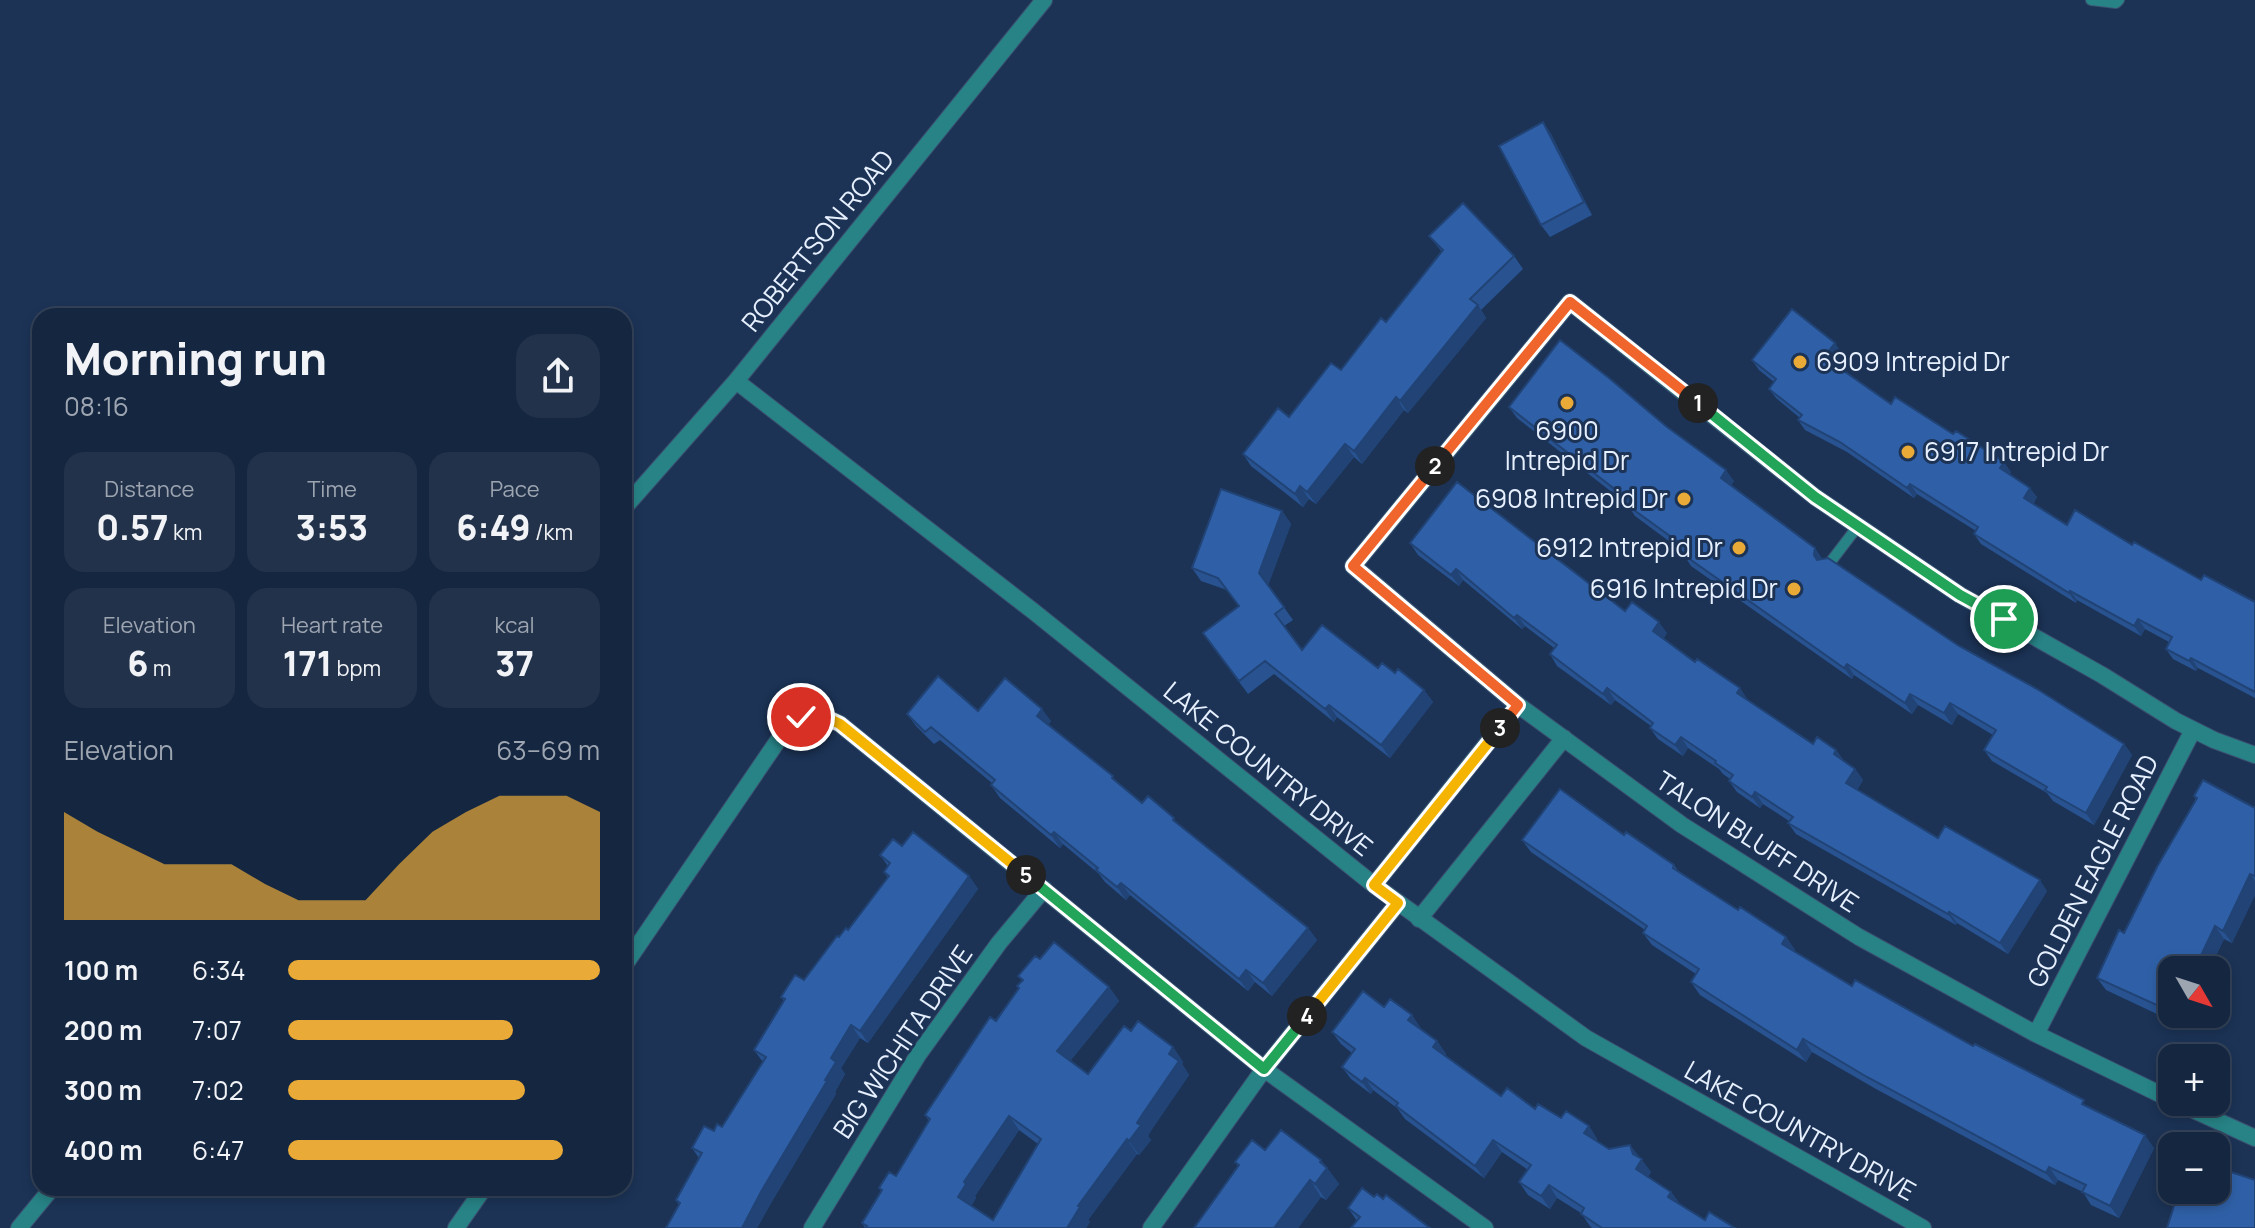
<!DOCTYPE html>
<meta charset="utf-8">
<style>
:root{--surface:#152640;--page:#22324b;--text:#f1f3f6;--muted:#9da5b1;--line:#344359;--accent:#e9aa38}
body{margin:0;font-family:Manrope,sans-serif;background:var(--page);color:var(--text);height:100vh;display:flex;flex-direction:column;font-size:30px;white-space:nowrap}
*{box-sizing:border-box;margin:0}
p{font-size:26px;color:var(--muted)}
.icon{flex:none;width:44px;height:44px;fill:none;stroke:currentColor;stroke-width:2;stroke-linecap:round;stroke-linejoin:round}
.map{position:relative;flex:1;overflow:hidden}
.side{position:absolute;left:32px;top:308px;width:600px;height:888px;display:flex;flex-direction:column;background:var(--surface);border-radius:24px;box-shadow:0 4px 12px #0003,0 0 0 2px var(--line)}
.side>*{flex:none}
.needle{width:52px;rotate:129deg}
.buttons{position:absolute;left:2158px;top:956px;display:grid;gap:16px}
.buttons a{display:grid;place-items:center;width:72px;height:72px;border-radius:16px;background:var(--surface);box-shadow:0 4px 12px #0003,0 0 0 2px var(--line);font-size:40px}
.pin{position:absolute;display:grid;place-items:center;width:68px;height:68px;color:#fff;margin:-34px;border:4px solid #fff;border-radius:50%;box-shadow:0 2px 8px #0007}
.km{position:absolute;width:40px;height:40px;margin:-20px;border-radius:50%;background:#222;color:#fff;font-size:22px;line-height:40px;text-align:center}
.round{display:grid;place-items:center;flex:none;width:84px;height:84px;border-radius:24px;background:var(--page)}
.summary{display:flex;align-items:center;justify-content:space-between;height:136px;padding:0 32px}
h1{font-size:44px;font-weight:800;line-height:60px}
.figures{display:grid;grid-template-columns:repeat(3,1fr);gap:12px;height:136px;padding:8px 32px}
.figures div{display:grid;align-content:center;border-radius:20px;background:var(--page);text-align:center}
.figures b{font-size:34px;font-weight:800}
.figures small{font-size:22px;font-weight:400}
.figures p{font-size:22px}
.chart{height:224px;padding:16px 32px}
.chart p{display:flex;justify-content:space-between}
.chart svg{width:100%;height:144px;margin-top:8px;fill:var(--accent);opacity:.7}
ul{padding:0 32px;list-style:none;font-size:26px}
li{display:grid;grid-template-columns:128px 96px 1fr;align-items:center;height:60px}
li i{height:20px;border-radius:10px;background:var(--accent)}
.map>svg:first-child{display:block}
.lines{fill:none;stroke-linecap:round;stroke-linejoin:round}
.service-casing{stroke:#3c5171;stroke-width:12}
.minor-casing{stroke:#3c5171;stroke-width:18}
.tertiary-casing{stroke:#3c5171;stroke-width:18}
.service{stroke:#278386;stroke-width:10}
.minor{stroke:#278386;stroke-width:16}
.tertiary{stroke:#278386;stroke-width:16}
.wall{fill:#285390;fill-rule:evenodd}
.shaded-wall{fill:#214375}
.building{fill:#2f60a7;stroke:#214375;stroke-width:2;fill-rule:evenodd}
.split-1-casing{stroke:#fff;stroke-width:16}
.split-2-casing{stroke:#fff;stroke-width:16}
.split-3-casing{stroke:#fff;stroke-width:16}
.split-4-casing{stroke:#fff;stroke-width:16}
.split-5-casing{stroke:#fff;stroke-width:16}
.split-6-casing{stroke:#fff;stroke-width:16}
.split-1{stroke:#22a559;stroke-width:10}
.split-2{stroke:#f0652b;stroke-width:10}
.split-3{stroke:#f0652b;stroke-width:10}
.split-4{stroke:#f5b400;stroke-width:10}
.split-5{stroke:#22a559;stroke-width:10}
.split-6{stroke:#f5b400;stroke-width:10}
.poi-dot{fill:#e9aa38;stroke:#1c3356;stroke-width:3}
.labels{text-anchor:middle;stroke-width:6;stroke-linejoin:round;paint-order:stroke}
.street-label{font-size:26px;fill:#e7f0fe;stroke:#1c3356}
.poi-label{font-size:26px;fill:#e7f0fe;stroke:#1c3356;text-anchor:end}
</style>
<div class="map">
<svg width="2255" height="1228" viewBox="0 0 2255 1228">
<rect width="100%" height="100%" fill="#1c3356"/>
<g class="lines">
<defs>
<path id="service" d="M2091,0L2116,3L2119,0
M1829,564L1858,526"/>
<path id="minor" d="M1374,885L1518,705
M1419,919L1564,738
M624,966L779,739C805,713 806,708 840,724L1264,1069L1485,1228
M2036,1034L2193,730
M2172,1100L2036,1034L1859,937L1682,825L1518,705L1353,566L1570,302L1815,497L1960,595L2102,675L2176,721L2214,740L2255,755
M2176,1102L2255,1138
M456,1228L484,1188
M812,1228L918,1055L999,943L1044,889
M1151,1228L1264,1069L1398,903"/>
<path id="tertiary" d="M736,381L1033,611L1374,885L1586,1038L1923,1228
M624,508L736,381L1044,0
M19,1228L52,1188"/>
</defs>
<use href="#service" class="service-casing"/>
<use href="#minor" class="minor-casing"/>
<use href="#tertiary" class="tertiary-casing"/>
<use href="#service" class="service"/>
<use href="#minor" class="minor"/>
<use href="#tertiary" class="tertiary"/>
</g>
<path class="wall" d="M1543,122L1551,134L1592,215L1550,237L1541,225Z
M1429,236L1514,256L1523,269L1481,310L1486,318L1408,413L1404,410L1362,464L1354,457L1316,504L1309,499L1303,507L1251,466L1243,454L1289,417L1341,370L1386,322L1442,252Z
M1842,353L1833,364L1891,404L2011,472L2009,474L2037,497L2033,504L2067,525L2132,545L2201,580L2255,602V698L2198,668L2196,671L2173,659L2166,649L2169,642L2145,629L2141,636L2077,600L2076,603L1981,544L1974,534L1976,531L1917,494L1914,498L1847,452L1805,430L1798,420L1800,418L1776,398L1769,389L1774,382L1759,370L1752,360Z
M1509,407L1667,427L1734,481L1731,485L1815,548L1822,559L1959,646L2124,744L2132,755L2094,825L2053,801L2047,793L1992,761L1984,750L1993,735L1958,714L1952,725L1918,705L1912,714L1854,675L1852,679L1691,566L1684,555L1685,553L1635,516L1627,504L1517,418Z
M1282,511L1291,524L1268,585L1293,620L1284,626L1302,650L1395,673L1424,690L1433,702L1390,758L1337,717L1334,722L1274,674L1248,694L1203,633L1239,606L1227,590L1201,581L1192,568Z
M1410,543L1625,611L1667,633L1663,639L1695,662L1740,688L1747,700L1813,744L1836,750L1844,761L1855,769L1863,780L1857,790L1938,838L2047,891L2008,954L1957,923L1956,925L1796,834L1788,823L1789,821L1763,804L1760,808L1737,792L1729,781L1730,779L1723,774L1719,769L1688,748L1683,756L1658,739L1650,728L1651,726L1615,700L1611,705L1557,666L1550,654L1554,648L1525,626L1522,629L1463,580L1459,586L1418,555Z
M978,711L1051,721L1048,725L1118,784L1142,803L1179,825L1308,928L1317,940L1272,996L1255,982L1248,991L1130,895L1126,900L1105,882L1099,874L1063,844L1060,848L1000,798L991,785L992,783L940,740L934,744L916,726L907,714Z
M2194,796L2255,808V895L2232,943L2224,939L2209,970H2172V1014H2198L2191,1030L2106,990L2097,978L2124,933L2196,800Z
M1624,835L1674,865L1679,872L1738,910L1786,937L1795,950L1794,951L1852,986L1973,1046L2090,1108L2154,1148L2119,1218L2091,1205L2083,1192L2058,1180L2055,1185L1876,1089L1812,1052L1806,1062L1700,995L1691,982L1696,974L1652,945L1643,933L1645,930L1531,852L1522,840Z
M902,846L969,876L978,889L868,1043L860,1038L841,1068L845,1074L835,1092L836,1094L771,1203L757,1228H666L679,1205L676,1200L699,1158L692,1148L714,1131L722,1127L763,1062L754,1050L784,1001L781,997L804,980L839,937L848,930L888,878L884,872L888,866L880,855Z
M1040,959L1109,987L1119,1001L1070,1061L1088,1074L1131,1031L1173,1047L1183,1062L1182,1064L1189,1075L1152,1129L1148,1136L1151,1140L1139,1155L1137,1154L1088,1220L1090,1222L1086,1228H865L862,1223L881,1191L879,1188L896,1176L929,1121L925,1115L1019,988L1017,986L1022,981L1018,976ZM1019,1130L1038,1144L993,1220L971,1206L976,1198L975,1196Z
M1384,1007L1412,1015L1420,1028L1437,1041L1446,1054L1445,1056L1501,1096L1561,1118L1589,1126L1597,1139L1596,1141L1609,1149L1630,1145L1651,1172L1648,1177L1671,1192L1680,1204L1705,1220L1735,1228H1592L1590,1226L1581,1213L1557,1198L1550,1209L1528,1195L1519,1182L1528,1170L1502,1152L1484,1178L1405,1119L1397,1108L1373,1090L1371,1094L1351,1079L1342,1067L1352,1053L1341,1044L1332,1032Z
M1265,1150L1321,1160L1339,1184L1326,1200L1321,1197L1298,1228H1194L1238,1166L1235,1162Z
M1374,1197L1357,1221L1348,1208Z"/>
<path class="shaded-wall" d="M1543,122L1551,134L1592,215L1584,202Z
M1478,305L1486,318L1408,413L1400,401Z
M1835,343L1842,353L1831,367L1824,357Z
M1396,397L1404,410L1362,464L1354,451Z
M1345,444L1354,457L1316,504L1307,492Z
M2004,462L2011,472L2007,478L2000,468Z
M1726,470L1734,481L1729,489L1721,478Z
M1910,484L1917,494L1914,498L1907,488Z
M1300,486L1309,499L1303,507L1295,494Z
M2030,488L2037,497L2030,507L2024,498Z
M1282,511L1291,524L1268,586L1259,573Z
M1815,548L1822,560L1821,566L1814,555Z
M1456,569L1463,580L1459,586L1451,575Z
M2070,591L2077,600L2076,603L2069,593Z
M1517,615L1525,626L1522,629L1514,618Z
M2138,619L2145,629L2141,636L2134,626Z
M1659,622L1667,633L1661,642L1653,631Z
M2191,658L2198,668L2196,671L2189,661Z
M1847,664L1854,675L1852,679L1844,668Z
M1607,688L1615,700L1611,705L1603,694Z
M1740,688L1748,700L1745,705L1737,693Z
M1424,690L1433,702L1390,758L1381,745Z
M1910,694L1918,705L1912,714L1905,703Z
M1950,703L1958,714L1952,725L1944,713Z
M1329,705L1337,717L1334,722L1325,709Z
M1042,709L1051,721L1046,728L1037,716Z
M1681,737L1688,748L1683,756L1675,745Z
M2124,744L2132,755L2094,825L2086,813Z
M1836,750L1844,762L1834,754Z
M1855,769L1863,780L1854,794L1846,783Z
M1755,792L1763,804L1760,808L1752,797Z
M1054,832L1063,844L1060,848L1051,835Z
M2250,874L2255,881V895L2232,943L2223,931Z
M969,876L978,889L868,1043L860,1031Z
M2040,880L2047,891L2008,954L2000,943Z
M1121,883L1130,895L1126,900L1117,887Z
M1949,912L1957,923L1956,925L1948,914Z
M2215,926L2224,939L2209,970H2199L2196,966Z
M1308,928L1317,940L1272,996L1263,983Z
M1786,937L1795,950L1791,956L1782,944Z
M1246,970L1255,982L1248,991L1239,979Z
M1109,987L1119,1001L1067,1065L1057,1051Z
M2184,1014H2198L2191,1030L2183,1017Z
M1412,1015L1421,1028L1417,1032L1408,1020Z
M851,1025L860,1038L841,1068L845,1074L835,1092L836,1094L771,1203L757,1228H742L762,1190L825,1080L831,1058Z
M1803,1039L1812,1052L1806,1062L1797,1050Z
M1437,1041L1446,1054L1441,1060L1433,1047Z
M1173,1047L1183,1062L1182,1064L1189,1075L1152,1129L1148,1136L1151,1140L1139,1155L1129,1141Z
M1365,1078L1373,1090L1371,1094L1362,1082Z
M1009,1116L1019,1130L975,1196L976,1198L968,1211L958,1197L964,1182Z
M1589,1126L1597,1139L1593,1146L1584,1133Z
M2145,1135L2154,1148L2119,1218L2110,1206Z
M1127,1139L1137,1154L1088,1220L1090,1222L1086,1228H1067L1078,1206Z
M1493,1140L1502,1152L1484,1178L1475,1166Z
M1630,1145L1651,1172L1645,1182L1636,1169Z
M1321,1160L1339,1184L1326,1200L1315,1184L1320,1162Z
M2049,1167L2058,1180L2055,1185L2046,1173Z
M1310,1180L1321,1197L1298,1228H1274Z
M1549,1185L1557,1198L1550,1209L1541,1196Z
M1671,1192L1680,1204L1668,1197Z"/>
<path class="building" d="M1543,122L1584,202L1541,225L1499,146Z
M1463,203L1514,256L1470,299L1478,305L1400,401L1396,397L1354,451L1345,444L1307,492L1300,486L1295,494L1243,454L1278,408L1289,417L1331,363L1341,370L1381,318L1386,322L1443,250L1429,236Z
M1792,309L1835,343L1824,357L1891,404L1895,397L1953,434L1956,431L2004,462L2000,468L2030,488L2024,498L2067,525L2075,510L2132,545L2134,542L2201,580L2204,575L2255,602V692L2191,658L2189,661L2166,649L2172,637L2138,619L2134,626L2070,591L2069,593L1974,534L1978,527L1910,484L1907,488L1840,442L1798,420L1802,415L1769,389L1776,379L1752,360Z
M1560,340L1609,378L1667,427L1726,470L1721,478L1815,548L1814,555L1817,560L1828,558L1959,646L2037,689L2124,744L2086,813L2045,790L2047,787L1984,750L1996,730L1950,703L1944,713L1910,694L1905,703L1847,664L1844,668L1684,555L1688,549L1627,505L1630,501L1509,407Z
M1457,482L1625,611L1632,602L1659,622L1653,631L1695,662L1697,659L1740,688L1737,693L1813,744L1817,737L1836,750L1834,754L1855,769L1846,783L1938,838L1945,826L2040,880L2000,943L1949,912L1948,914L1788,823L1793,817L1755,792L1752,797L1729,781L1733,775L1715,763L1716,761L1681,737L1675,745L1650,728L1653,723L1607,688L1603,694L1550,654L1557,645L1517,615L1514,618L1456,569L1451,575L1410,543Z
M1221,489L1282,511L1259,573L1284,607L1275,614L1302,650L1322,625L1378,668L1382,663L1395,673L1398,669L1424,690L1381,745L1329,705L1325,709L1265,661L1239,681L1203,633L1239,606L1218,578L1192,568Z
M938,676L978,711L1005,678L1042,709L1037,716L1113,776L1112,778L1142,803L1148,796L1174,818L1173,820L1308,928L1263,983L1246,970L1239,979L1121,883L1117,887L1096,870L1098,868L1054,832L1051,835L991,785L995,780L931,727L925,732L907,714Z
M2203,780L2255,808V874L2254,876L2250,874L2223,931L2215,926L2196,966L2204,970H2172V1012L2097,978L2119,930L2124,933L2157,867L2197,798L2194,796Z
M1560,789L1624,835L1626,832L1674,865L1673,868L1738,910L1740,907L1786,937L1782,944L1852,986L1855,980L1973,1046L1975,1044L2084,1100L2082,1104L2145,1135L2110,1206L2082,1192L2086,1185L2049,1167L2046,1173L1867,1077L1803,1039L1797,1050L1691,982L1699,969L1643,933L1647,926L1522,840Z
M913,832L969,876L860,1031L851,1025L831,1058L836,1062L825,1080L827,1081L762,1190L742,1228H666L680,1203L676,1200L702,1153L692,1148L704,1126L714,1131L717,1124L722,1127L766,1057L754,1050L785,999L781,997L795,975L804,980L837,936L839,937L846,928L848,930L889,876L884,872L890,863L880,855L893,839L902,846Z
M1054,942L1109,987L1057,1051L1088,1074L1124,1026L1131,1031L1138,1021L1173,1047L1169,1054L1179,1061L1142,1115L1137,1123L1141,1125L1129,1141L1127,1139L1078,1206L1080,1207L1067,1228H865L867,1226L862,1223L882,1190L879,1188L889,1172L896,1176L930,1119L925,1115L990,1017L996,1021L1019,988L1017,986L1023,980L1018,976L1035,956L1040,959ZM1009,1116L1041,1139L993,1220L958,1197L966,1184L964,1182Z
M1363,991L1384,1007L1390,999L1412,1015L1408,1020L1437,1041L1433,1047L1501,1096L1507,1088L1535,1109L1538,1104L1561,1118L1566,1111L1589,1126L1584,1133L1609,1149L1630,1145L1633,1154L1642,1159L1636,1169L1671,1192L1668,1197L1705,1220L1709,1212L1735,1228H1602L1581,1214L1584,1208L1549,1185L1541,1196L1519,1182L1531,1165L1493,1140L1475,1166L1396,1106L1398,1103L1365,1078L1362,1082L1342,1067L1355,1049L1332,1032Z
M1281,1130L1321,1160L1320,1162L1327,1168L1315,1184L1310,1180L1274,1228H1194L1239,1165L1235,1162L1252,1140L1265,1150Z
M2216,1167L2255,1180V1228H2167L2179,1190H2216Z
M1362,1188L1374,1197L1377,1194L1383,1199L1386,1195L1430,1228H1351L1360,1217L1348,1208Z"/>
<g class="lines">
<defs>
<path id="split-1" d="M1698,403L1815,497L1960,595L2004,619"/>
<path id="split-2" d="M1435,466L1570,302L1698,403"/>
<path id="split-3" d="M1435,466L1353,566L1518,705L1500,728"/>
<path id="split-4" d="M1307,1016L1398,903L1374,885L1500,728"/>
<path id="split-5" d="M1026,875L1264,1069L1307,1016"/>
<path id="split-6" d="M801,717L817,713L840,724L1026,875"/>
</defs>
<use href="#split-1" class="split-1-casing"/>
<use href="#split-2" class="split-2-casing"/>
<use href="#split-3" class="split-3-casing"/>
<use href="#split-4" class="split-4-casing"/>
<use href="#split-5" class="split-5-casing"/>
<use href="#split-6" class="split-6-casing"/>
<use href="#split-1" class="split-1"/>
<use href="#split-2" class="split-2"/>
<use href="#split-3" class="split-3"/>
<use href="#split-4" class="split-4"/>
<use href="#split-5" class="split-5"/>
<use href="#split-6" class="split-6"/>
</g>
<g class="poi-dot">
<circle cx="1800" cy="362" r="8"/>
<circle cx="1567" cy="403" r="8"/>
<circle cx="1908" cy="452" r="8"/>
<circle cx="1684" cy="499" r="8"/>
<circle cx="1739" cy="548" r="8"/>
<circle cx="1794" cy="589" r="8"/>
</g>
<g class="labels">
<g class="street-label">
<text transform="translate(818 241) rotate(-51)" y="9">ROBERTSON ROAD</text>
<text transform="translate(1268 769) rotate(39)" y="9">LAKE COUNTRY DRIVE</text>
<text transform="translate(1757 842) rotate(33)" y="9">TALON BLUFF DRIVE</text>
<text transform="translate(2093 871) rotate(-63)" y="9">GOLDEN EAGLE ROAD</text>
<text transform="translate(903 1042) rotate(-56)" y="9">BIG WICHITA DRIVE</text>
<text transform="translate(1800 1131) rotate(29)" y="9">LAKE COUNTRY DRIVE</text>
</g>
<g class="poi-label">
<text x="1816" y="371" text-anchor="start">6909 Intrepid Dr</text>
<text x="1567" y="440" text-anchor="middle">6900<tspan x="1567" dy="30">Intrepid Dr</tspan></text>
<text x="1924" y="461" text-anchor="start">6917 Intrepid Dr</text>
<text x="1668" y="508">6908 Intrepid Dr</text>
<text x="1723" y="557">6912 Intrepid Dr</text>
<text x="1778" y="598">6916 Intrepid Dr</text>
</g>
</g>
</svg>
<div class="buttons">
<a><svg class="needle" viewBox="-14 -14 28 28"><path d="M0-13l5 13h-10z" fill="#e53935"/><path d="M0 13l5-13h-10z" fill="#9da5b1"/></svg></a>
<a>+</a>
<a>−</a>
</div>
<div class="pin" style="left:2004px;top:619px;background:#1e9e55"><svg class="icon" aria-label="arrive" viewBox="0 0 24 24"><path d="M6 21V4h12l-3 4 3 4H6"/></svg></div>
<div class="pin" style="left:801px;top:717px;background:#d93025"><svg class="icon" aria-label="check" viewBox="0 0 24 24"><path d="M5 12l5 5 9-10"/></svg></div>
<b class="km" style="left:1698px;top:403px">1</b>
<b class="km" style="left:1435px;top:466px">2</b>
<b class="km" style="left:1500px;top:728px">3</b>
<b class="km" style="left:1307px;top:1016px">4</b>
<b class="km" style="left:1026px;top:875px">5</b>
<section class="side">
<div class="summary"><div><h1>Morning run</h1><p>08:16</p></div><a class="round"><svg class="icon" aria-label="share" viewBox="0 0 24 24"><path d="M12 15V3M7 8l5-5 5 5M5 13v7h14v-7"/></svg></a></div>
<div class="figures">
<div><p>Distance</p><b>0.57<small> km</small></b></div>
<div><p>Time</p><b>3:53</b></div>
<div><p>Pace</p><b>6:49<small> /km</small></b></div>
</div>
<div class="figures">
<div><p>Elevation</p><b>6<small> m</small></b></div>
<div><p>Heart rate</p><b>171<small> bpm</small></b></div>
<div><p>kcal</p><b>37</b></div>
</div>
<div class="chart"><p><span>Elevation</span>63–69 m</p>
<svg viewBox="0 0 160 44" preserveAspectRatio="none"><path d="M0 44V11L10 17L20 22L30 27L40 27L50 27L60 33L70 38L80 38L90 38L100 27L110 17L120 11L130 6L140 6L150 6L160 11V44z"/></svg>
</div>
<ul>
<li><b>100 m</b>6:34<i style="width:100%"></i></li>
<li><b>200 m</b>7:07<i style="width:72%"></i></li>
<li><b>300 m</b>7:02<i style="width:76%"></i></li>
<li><b>400 m</b>6:47<i style="width:88%"></i></li>
</ul>
</section>
</div>
